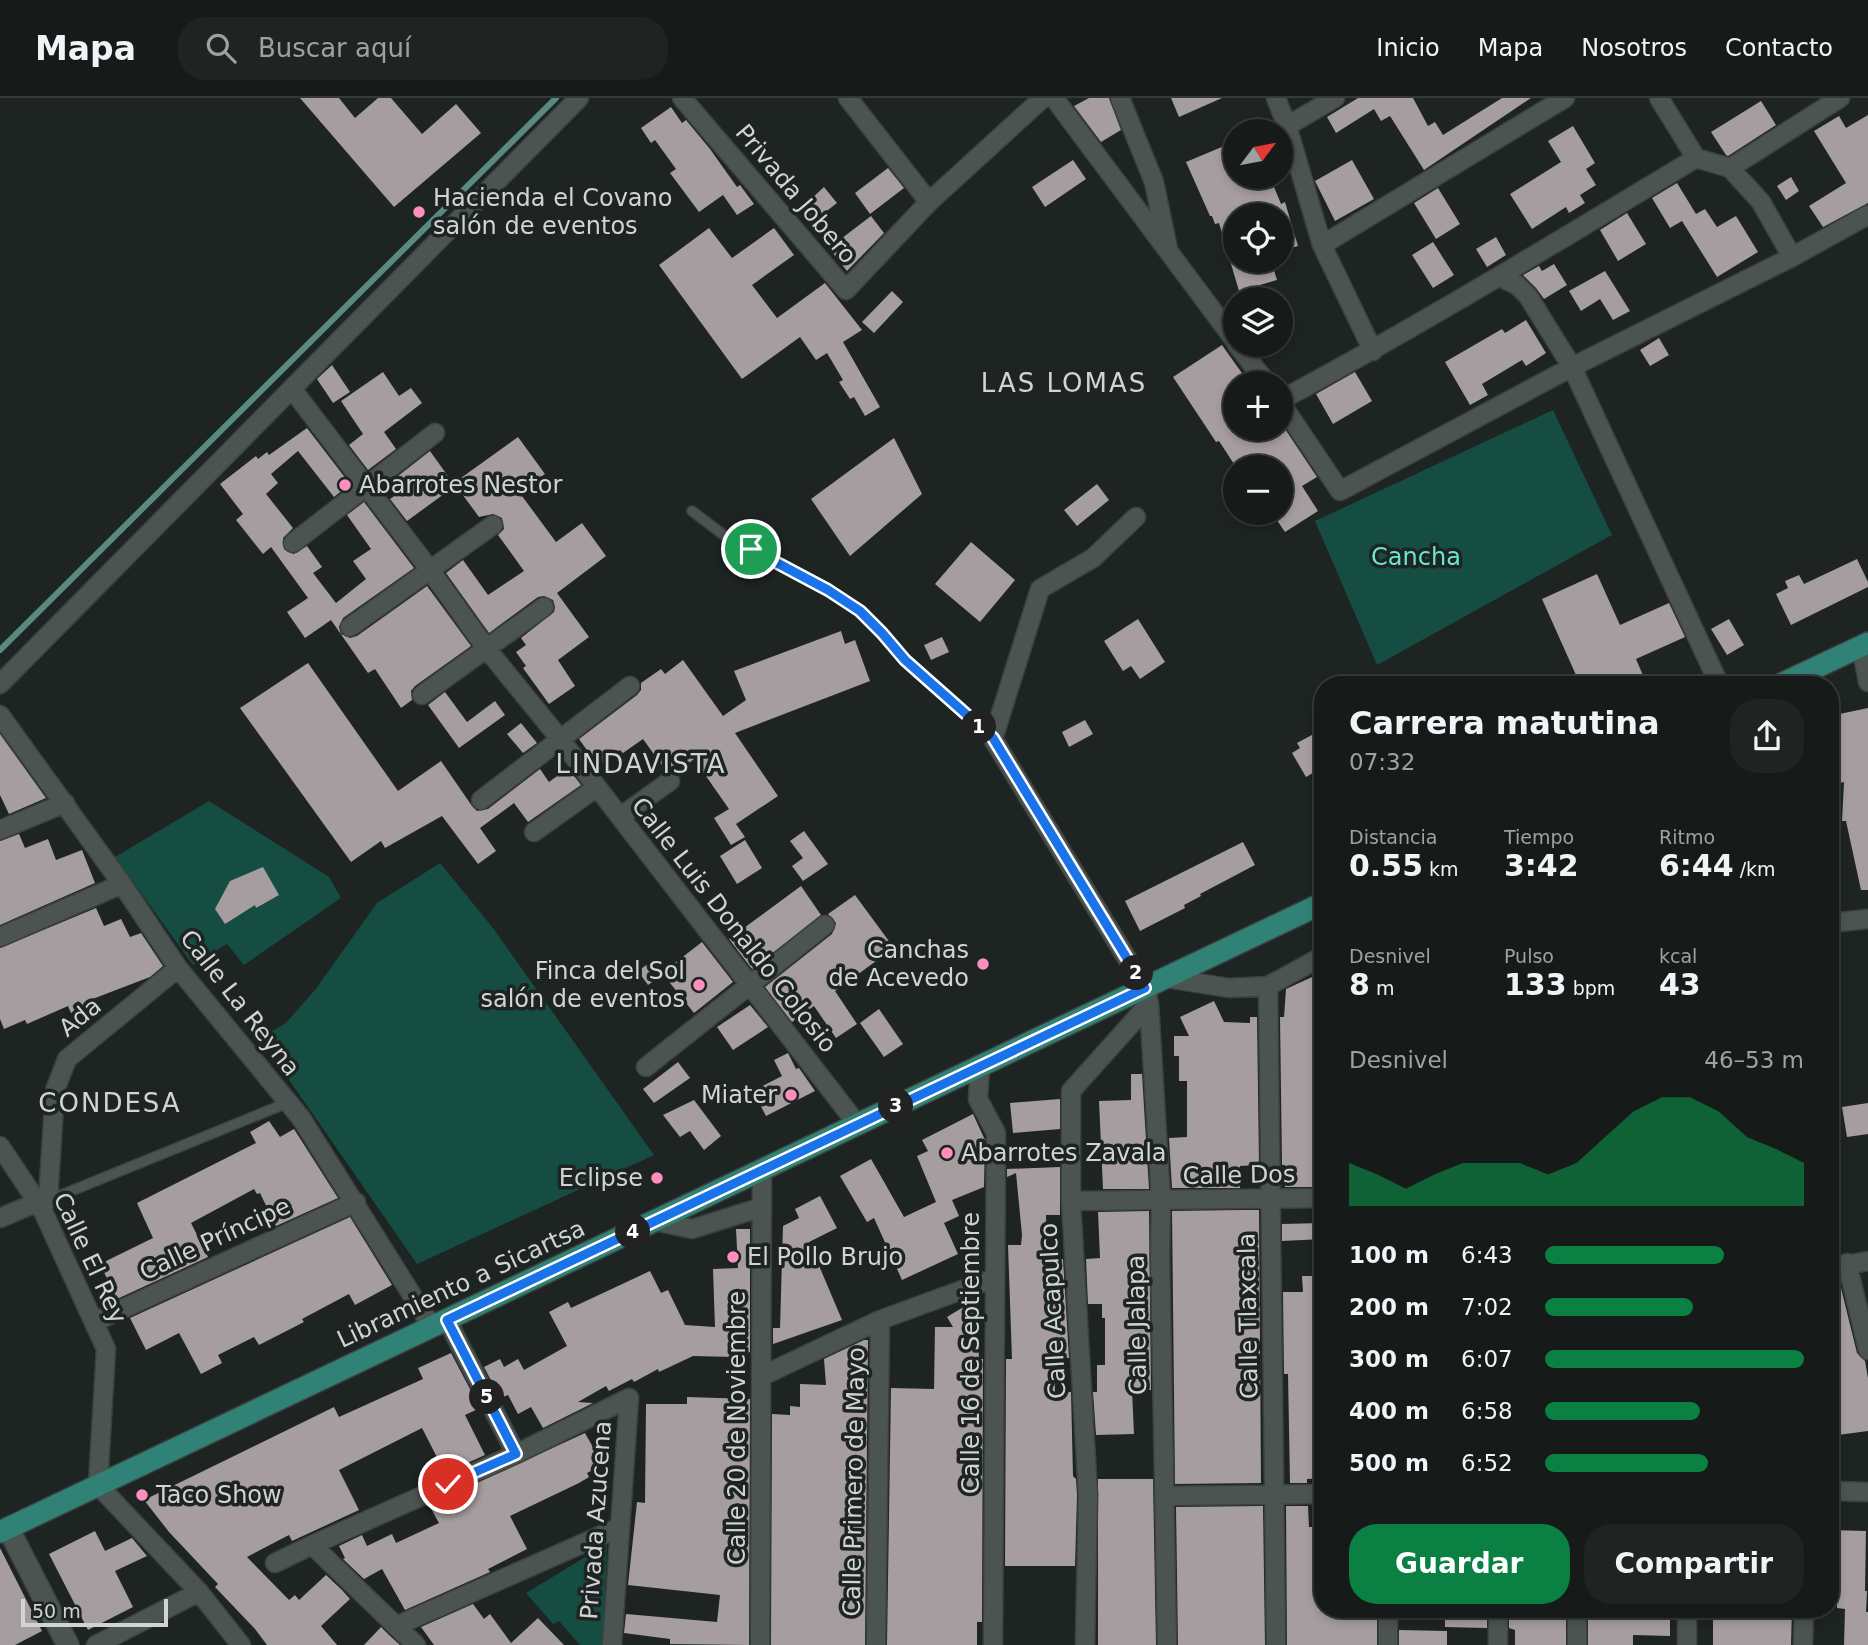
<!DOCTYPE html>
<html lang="es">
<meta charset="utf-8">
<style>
:root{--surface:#161b1a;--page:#1f2423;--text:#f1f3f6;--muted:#9ea1a2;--line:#353939;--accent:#0b8043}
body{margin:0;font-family:"DejaVu Sans",sans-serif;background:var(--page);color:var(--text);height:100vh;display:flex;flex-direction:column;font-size:26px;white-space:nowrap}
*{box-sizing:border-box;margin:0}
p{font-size:23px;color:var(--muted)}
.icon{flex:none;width:38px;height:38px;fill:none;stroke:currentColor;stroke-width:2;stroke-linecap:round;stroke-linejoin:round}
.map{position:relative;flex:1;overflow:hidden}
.details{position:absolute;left:1314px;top:578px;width:525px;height:942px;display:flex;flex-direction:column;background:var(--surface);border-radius:28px;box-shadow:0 4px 10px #0003,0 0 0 2px var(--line)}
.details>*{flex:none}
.needle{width:46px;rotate:58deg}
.fabs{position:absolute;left:1223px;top:21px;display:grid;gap:14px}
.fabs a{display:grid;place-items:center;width:70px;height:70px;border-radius:50%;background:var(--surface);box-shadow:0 4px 10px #0003,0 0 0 2px var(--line);font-size:35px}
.scale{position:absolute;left:21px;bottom:18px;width:147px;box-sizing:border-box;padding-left:7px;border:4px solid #d0d4d3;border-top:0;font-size:19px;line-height:24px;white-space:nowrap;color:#d0d4d3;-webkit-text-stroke:5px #1d2422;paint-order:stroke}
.pin{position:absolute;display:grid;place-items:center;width:60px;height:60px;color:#fff;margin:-30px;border:4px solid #fff;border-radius:50%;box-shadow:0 2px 7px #0007}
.km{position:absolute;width:35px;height:35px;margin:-18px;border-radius:50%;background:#222;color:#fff;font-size:19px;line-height:35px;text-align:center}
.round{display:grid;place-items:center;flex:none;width:74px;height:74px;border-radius:28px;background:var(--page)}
.head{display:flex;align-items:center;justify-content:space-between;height:119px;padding:0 35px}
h1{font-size:32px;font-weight:700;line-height:52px}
.figures{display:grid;grid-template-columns:repeat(3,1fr);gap:10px;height:119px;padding:7px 35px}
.figures div{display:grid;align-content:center}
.figures b{font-size:30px;font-weight:700}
.figures small{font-size:19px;font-weight:400}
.figures p{font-size:19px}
.chart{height:196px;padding:14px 35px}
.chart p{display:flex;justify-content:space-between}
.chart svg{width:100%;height:126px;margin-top:7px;fill:var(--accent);opacity:.7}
.primary-button{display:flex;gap:14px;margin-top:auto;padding:14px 35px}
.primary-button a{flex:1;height:80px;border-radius:28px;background:var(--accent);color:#fff;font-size:28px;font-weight:700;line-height:80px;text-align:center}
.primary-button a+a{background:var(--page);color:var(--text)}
ul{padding:0 35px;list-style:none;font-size:23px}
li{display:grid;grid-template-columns:112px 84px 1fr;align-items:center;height:52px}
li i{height:18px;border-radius:9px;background:var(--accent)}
header{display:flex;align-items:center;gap:42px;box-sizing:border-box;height:98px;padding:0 35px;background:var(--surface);border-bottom:2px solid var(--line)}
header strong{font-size:33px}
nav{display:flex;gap:38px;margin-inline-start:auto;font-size:24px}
.search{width:490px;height:63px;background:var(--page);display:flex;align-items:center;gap:18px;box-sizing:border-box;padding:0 24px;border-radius:28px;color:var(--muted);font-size:26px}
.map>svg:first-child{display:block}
.green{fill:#164d43}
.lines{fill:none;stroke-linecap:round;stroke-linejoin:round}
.stream{stroke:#598a81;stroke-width:6}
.building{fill:#a69da0}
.lane-casing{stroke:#3b4140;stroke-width:12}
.street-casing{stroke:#3b4140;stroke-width:21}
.secondary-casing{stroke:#3b4140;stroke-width:24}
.primary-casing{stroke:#3b4140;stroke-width:24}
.lane{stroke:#4c5452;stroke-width:9}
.street{stroke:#4c5452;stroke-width:18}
.secondary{stroke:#4c5452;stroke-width:21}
.primary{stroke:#2f8275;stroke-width:21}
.route-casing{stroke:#fff;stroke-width:14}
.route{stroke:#1a73e8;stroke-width:9}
.poi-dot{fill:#fe8ebd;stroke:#1d2422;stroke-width:2.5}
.labels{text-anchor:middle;stroke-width:7;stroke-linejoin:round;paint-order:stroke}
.street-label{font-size:24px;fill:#d0d4d3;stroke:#1d2422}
.poi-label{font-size:24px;fill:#d0d4d3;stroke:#1d2422;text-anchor:start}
.park-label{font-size:24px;fill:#67e7cf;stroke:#1d2422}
.neighbourhood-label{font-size:26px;letter-spacing:2px;fill:#d0d4d3;stroke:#1d2422}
</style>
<header>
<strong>Mapa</strong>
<div class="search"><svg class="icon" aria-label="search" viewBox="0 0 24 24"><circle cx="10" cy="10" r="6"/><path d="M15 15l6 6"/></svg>Buscar aquí</div>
<nav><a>Inicio</a><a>Mapa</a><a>Nosotros</a><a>Contacto</a></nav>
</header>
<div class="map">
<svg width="1868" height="1547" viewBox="0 0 1868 1547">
<rect width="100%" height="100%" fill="#1d2422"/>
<path class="green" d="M1553,312L1612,437L1377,567L1315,423Z
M209,703L329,779L341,800L244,867L227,846L193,867L115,759Z
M440,765L493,830L654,1057L417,1166L260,940L286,925L315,892L377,805Z
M607,1446L603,1547H580L559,1523L553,1526L526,1495Z"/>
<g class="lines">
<path class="stream" d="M0,552L556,0"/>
</g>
<path class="building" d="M300,0H339L355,20L378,0H391L422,36L456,6L481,35L394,109Z
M1089,0H1109L1121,32L1101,44L1074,8Z
M1171,0H1222L1179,19Z
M1358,0H1413L1428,28L1435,24L1443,37L1502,0H1531L1424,72L1390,18L1381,23L1374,11L1336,35L1327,19Z
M1761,3L1776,27L1728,58L1726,57L1711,34Z
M671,9L682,25L686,22L710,51L737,89L740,87L754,106L737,117L723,97L699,114L670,75L676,71L655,42L651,45L641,30Z
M1868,17V105L1823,129L1809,108L1846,85L1814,33L1839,18L1846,30Z
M1573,28L1595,65L1586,71L1596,87L1580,97L1585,105L1569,115L1566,109L1532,131L1510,96L1561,64L1548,43Z
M1236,43V79H1270L1281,106L1285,104L1298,148L1281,153V117H1236V163H1271L1277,182L1239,193L1219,125L1215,126L1212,118H1210L1186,64Z
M1073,62L1086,81L1045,109L1032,89Z
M1352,62L1374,101L1335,123L1315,83Z
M888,70L904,90L870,116L855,95Z
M1791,79L1799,93L1786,102L1777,88Z
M1677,85L1696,116L1705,111L1717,129L1736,118L1758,154L1717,179L1682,123L1670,130L1652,100Z
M824,89L837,105L810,126L799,112Z
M1438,90L1460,126L1436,141L1414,105Z
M1627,115L1646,146L1618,163L1600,132Z
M871,118L884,135L847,173L829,150Z
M709,130L732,160L774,130L794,157L752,187L777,220L825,185L862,232L843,244L880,309L865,318L854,299L850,301L839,284L843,282L827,255L816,262L800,239L742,281L659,167Z
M1496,139L1506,157L1487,169L1476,151Z
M1433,144L1454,177L1433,190L1412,157Z
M1554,166L1567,187L1544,201L1536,190L1523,177L1539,168L1542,173Z
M1605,173L1630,213L1613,222L1600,201L1581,213L1569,193Z
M892,193L903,204L874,235L862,224Z
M1526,222L1546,255L1526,268L1522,262L1482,286L1488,297L1470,307L1445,264L1502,231L1505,235Z
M1659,240L1669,257L1650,268L1640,252Z
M1222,247L1249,285H1236V331H1279L1281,335V325L1317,379L1302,388L1318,413L1285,434L1272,415H1281V369H1236L1219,343L1216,344L1173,279Z
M332,267L350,294L333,305L317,281Z
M383,274L399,298L411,290L422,305L384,334L396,351L368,372L349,347L363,336L341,303Z
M1355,274L1372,303L1333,326L1316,296Z
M307,330L350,386L334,399L298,353L271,376L278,385L266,396L293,430L283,440L284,451L294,456L307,448L322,469L313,475L336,505L366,481L353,463L371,451L347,417L364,404L414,470L343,520L339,529L341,536L350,540L357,538L427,488L471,548L415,588L411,593L412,602L401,610L375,571L368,575L331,522L305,540L287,514L308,500L271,449L263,456L236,422L243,416L220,386L256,358L258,361L267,354L269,357Z
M518,339L545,376L519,394L556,444L582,425L606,458L557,495L589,539L558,562L575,588L549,606L523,570L526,568L516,554L526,547L521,540L554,514L555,509L553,502L544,498L538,499L489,535L446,475L463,462L488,497L524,473L498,437L504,431L502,420L493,416L479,419L454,385Z
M894,340L922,396L850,458L811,401Z
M430,353L455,388L407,423L390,401L406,390L398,378Z
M1097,386L1109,402L1077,428L1064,412Z
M971,444L1015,482L980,524L935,486Z
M1857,461L1868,484V489L1791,527L1776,496L1788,490L1785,483L1799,477L1804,486Z
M1597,476L1620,527L1669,505L1685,539L1636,561L1645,582L1636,586H1580L1542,501Z
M1138,521L1165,564L1140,581L1131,568L1123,573L1104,543Z
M1729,521L1744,547L1727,557L1711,531Z
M841,533L845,546L855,542L870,583L735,635L778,698L736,726L745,739L731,747L714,720L729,711L694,661L677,674L666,673L643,641L623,655L620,652L596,669L587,657L589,655L579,641L637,597L641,592V585L661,571L665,576L683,562L723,618L746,602L734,573Z
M942,539L949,554L931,562L924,547Z
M308,565L398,693L441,663L472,708L477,713L488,711L540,671L549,684L568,670L581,687L528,724L514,705L480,730L496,753L478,766L442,718L385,750L381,743L351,764L240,610Z
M445,594L467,624L495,603L505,617L459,650L428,607Z
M1868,610V792H1861L1846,723H1842L1844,684L1840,685L1830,641V618Z
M1085,622L1093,636L1069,649L1062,634Z
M521,625L537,645L523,655L507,636Z
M1323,631V669L1306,679L1292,655L1300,650L1297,645Z
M0,636L46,700L9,716L0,697Z
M804,733L828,766L803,783L792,768L803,760L790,743Z
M19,736L25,750L48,741L56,762L82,752L95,785L0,827V743Z
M745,742L762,770L737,786L720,758Z
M1243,744L1255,767L1200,796L1201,798L1184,807L1185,810L1140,833L1125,803Z
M263,769L279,797L256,810L255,807L225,826L215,811L230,783Z
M801,788L821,817L752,871L729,841Z
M855,797L894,850L835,893L857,926L836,940L814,908L792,924L765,889L832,836L836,825L828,816Z
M96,810L104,828L121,821L130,839L141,835L163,868L150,879L90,902L92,906L71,915L68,908L27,926L25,922L4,931L0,921V850Z
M702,844L733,884L694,915L662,875Z
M652,863L662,877L648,887L638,873Z
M1323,874V1089H1285V1067H1282L1280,919H1284L1286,891Z
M1214,903L1224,924L1250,925V919H1257L1259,1067L1240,1068V1090H1172L1169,1040L1187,1039V983H1179V958H1174V938H1189L1180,919Z
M750,907L768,929L733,952L717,929Z
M879,911L903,946L884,959L860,925Z
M788,955L796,971L799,970L815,993L766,1018L753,993L782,978L774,962Z
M678,964L690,980L654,1005L643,991Z
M1131,976H1142L1149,1091H1103L1099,1003L1131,1002Z
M1060,1001V1031L1013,1035L1010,1005Z
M694,1002L721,1038L704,1052L690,1033L680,1039L663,1017Z
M1868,1005V1036L1847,1039L1842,1009Z
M973,1016L985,1042L984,1089L952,1102L959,1118L944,1125L958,1156L902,1182L874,1120L867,1124L840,1078L871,1061L904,1119L936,1104L917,1058L928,1053L922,1042Z
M269,1023L280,1039L294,1031L338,1100L276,1128L260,1095L257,1096L254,1091L191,1125L208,1159L117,1201L100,1166L153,1140L137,1105L256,1045L250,1034Z
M1060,1069V1117H1046L1047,1162L1063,1161L1069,1260H1054L1055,1294H1071L1073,1378L1076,1381L1077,1397L1075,1468H1005L1006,1261H1012L1008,1147H1021L1022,1137L1016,1075L1007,1079V1071Z
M820,1098L837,1130L809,1144L842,1222L773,1246V1230H780L783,1128L799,1120L795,1111Z
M1241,1112H1259L1261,1385L1175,1386L1172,1113Z
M1149,1113L1151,1292H1132L1134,1336L1096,1337L1093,1294H1097V1267H1105V1220H1102V1206H1088L1086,1161L1100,1160L1098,1114Z
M350,1119L392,1187L355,1207L349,1196L302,1221L304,1224L259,1247L254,1239L218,1257L222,1265L201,1276L179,1235L146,1252L130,1220Z
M1323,1125V1141L1282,1143V1126Z
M736,1131H750V1254L734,1259L693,1258L659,1274L658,1271L634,1284L632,1281L609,1293L606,1288L578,1304L593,1305L543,1330L531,1309L518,1316L508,1297L500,1300L484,1269L500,1261L504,1269L518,1261L524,1272L567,1248L549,1214L568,1204L571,1210L650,1173L661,1195L668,1192L685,1227L715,1229L713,1171L738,1170Z
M1302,1178H1323V1380L1307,1381V1385H1290L1288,1276H1284L1283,1194H1303Z
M1840,1186L1857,1255L1865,1263L1868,1280V1333L1830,1338V1187Z
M977,1207L979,1261H983L982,1524H977V1547H887L891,1290L934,1291L935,1229H953L947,1219L965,1208Z
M864,1242H868L865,1547H771L772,1316L790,1317V1308L800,1309V1286L826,1287L824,1261Z
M451,1255L480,1310L465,1317L485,1357L445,1375L422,1330L339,1372L359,1412L292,1443L289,1437L247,1459L289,1502L295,1497L299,1502L326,1477L342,1492L350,1501L321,1528L337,1547H267L255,1531L215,1489L218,1486L169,1434L144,1402L334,1309L339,1319L423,1281L418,1270Z
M687,1299L750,1301L749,1547L670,1546V1541L624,1535L626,1516L717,1524L720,1497L628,1487L637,1404L645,1405L646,1306H687Z
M585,1335L603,1367L587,1375L589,1379L579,1385L510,1418L527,1451L488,1471L490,1474L405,1512L382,1471L364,1481L343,1461L345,1460L339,1448L362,1437L367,1448L392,1436L396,1445L439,1425L429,1407Z
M1098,1381H1153L1156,1547H1098Z
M1263,1408L1265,1547H1178L1176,1409Z
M1286,1408H1308L1309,1429H1323V1510H1377V1547H1287Z
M1830,1432L1866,1433L1865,1493H1867L1866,1514H1868V1547H1844L1845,1511L1837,1510V1499L1830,1498Z
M95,1433L105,1453L132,1440L147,1458L115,1473L133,1509L88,1532L49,1456Z
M0,1450L42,1533L15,1547H0Z
M473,1506L484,1521L490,1516L511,1545L538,1520L564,1547H434L421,1529Z
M1445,1510H1487V1530L1445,1529Z
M1509,1510H1566V1547H1515V1532L1509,1530Z
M1588,1510H1670V1538L1633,1537V1547H1588Z
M1713,1510H1792L1791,1547H1713Z
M381,1529L389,1537L400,1547H364Z
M1399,1532L1447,1533V1547H1399Z"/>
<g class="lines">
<defs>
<path id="lane" d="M692,413L725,438L828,492L860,513L905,562L993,641
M49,1102L287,1005"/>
<path id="street" d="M682,0L846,192L929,104L1043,0
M848,0L929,104
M1054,0L1236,244
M1120,0L1154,84L1168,151
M1276,0L1287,28L1322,147L1373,253
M1659,0L1696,60L1730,70L1761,104L1792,159
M1287,28L1335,0
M1730,70L1840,0
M1322,147L1565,0
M1500,179L1517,187L1528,198L1572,269L1719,586
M1237,247L1267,285
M292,291L430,472L486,550L560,641L857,1026
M1281,302C1422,226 1559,143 1696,60
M1281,305L1340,393L1572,269L1792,159L1868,117
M1136,419L1093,460L1040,491L993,641L1145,890L1149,906L1161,1102L1160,1159L1167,1547
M293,445L435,335
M350,529L493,427
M1861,548L1868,584
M0,586L579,0
M422,597L544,509
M0,617L122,786L178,870L301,1020L432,1229
M481,702L630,588
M620,719L670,683
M0,732L65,705
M534,734L597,689
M1830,825L1868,821
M0,839L122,786
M1166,880L1229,890L1268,888L1323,858
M1268,888L1276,1547
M980,968L978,1001L996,1035L993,1547
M646,969L825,827
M0,1048L42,1111L106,1251L98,1387L199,1494L241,1547
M1071,1103L1323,1100
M0,1120L38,1104L48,1102L55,992L67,961L178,870
M655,1123L692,1131L762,1109
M1847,1165L1868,1252
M1830,1170L1868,1163
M447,1222L516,1356
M94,1224L356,1104
M762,1278L880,1222L995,1180
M1830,1393L1868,1394
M1165,1398L1323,1396
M312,1447L416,1547
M275,1465L312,1447L516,1356L629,1300
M1388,1510V1547
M1498,1510V1547
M396,1528L620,1429
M96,1547L199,1494
M612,1547L629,1300
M760,1547L762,1072
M876,1547L880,1222
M1085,1547L1088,1397L1071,1103V993L1149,906
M1577,1547V1510
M1687,1547V1510
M1803,1547L1804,1510"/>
<path id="secondary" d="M8,1430L68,1547"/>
<path id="primary" d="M1781,586L1868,545
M0,1434L1323,805"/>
</defs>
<use href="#lane" class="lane-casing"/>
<use href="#street" class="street-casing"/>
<use href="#secondary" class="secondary-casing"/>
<use href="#primary" class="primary-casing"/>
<use href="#lane" class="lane"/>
<use href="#street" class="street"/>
<use href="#secondary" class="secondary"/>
<use href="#primary" class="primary"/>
</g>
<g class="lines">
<defs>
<path id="route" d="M448,1386L516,1356L447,1222L1145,890L993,640L905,562L882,535L860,513L828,492L751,451"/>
</defs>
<use href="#route" class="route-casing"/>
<use href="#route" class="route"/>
</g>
<g class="poi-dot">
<circle cx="419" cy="114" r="7"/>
<circle cx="345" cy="387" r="7"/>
<circle cx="983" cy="866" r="7"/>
<circle cx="699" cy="887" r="7"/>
<circle cx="791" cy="997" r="7"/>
<circle cx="947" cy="1055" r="7"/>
<circle cx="657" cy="1080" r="7"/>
<circle cx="733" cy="1159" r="7"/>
<circle cx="142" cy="1397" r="7"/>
</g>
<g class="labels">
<g class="street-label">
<text transform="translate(796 96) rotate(50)" y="8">Privada Jobero</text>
<text transform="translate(734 827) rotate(52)" y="8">Calle Luis Donaldo Colosio</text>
<text transform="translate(240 905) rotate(52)" y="8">Calle La Reyna</text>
<text transform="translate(80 919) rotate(-39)" y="8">Ada</text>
<text transform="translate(1239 1077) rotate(-1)" y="8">Calle Dos</text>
<text transform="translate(215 1141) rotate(-25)" y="8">Calle Príncipe</text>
<text transform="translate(90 1160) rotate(65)" y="8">Calle El Rey</text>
<text transform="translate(461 1186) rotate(-25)" y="8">Libramiento a Sicartsa</text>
<text transform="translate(1053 1213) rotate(-93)" y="8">Calle Acapulco</text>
<text transform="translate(1248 1218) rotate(-91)" y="8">Calle Tlaxcala</text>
<text transform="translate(1137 1227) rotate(-91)" y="8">Calle Jalapa</text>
<text transform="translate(971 1255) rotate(-90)" y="8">Calle 16 de Septiembre</text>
<text transform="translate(737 1330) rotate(-90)" y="8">Calle 20 de Noviembre</text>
<text transform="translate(854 1384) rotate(-89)" y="8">Calle Primero de Mayo</text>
<text transform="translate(596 1422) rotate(-86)" y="8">Privada Azucena</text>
</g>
<g class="poi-label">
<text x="433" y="108">Hacienda el Covano<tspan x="433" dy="28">salón de eventos</tspan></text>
<text x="359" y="395">Abarrotes Nestor</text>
<text x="969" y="860" text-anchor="end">Canchas<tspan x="969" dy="28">de Acevedo</tspan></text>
<text x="685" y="881" text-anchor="end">Finca del Sol<tspan x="685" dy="28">salón de eventos</tspan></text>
<text x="777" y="1005" text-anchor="end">Miater</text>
<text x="961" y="1063">Abarrotes Zavala</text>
<text x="643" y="1088" text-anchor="end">Eclipse</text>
<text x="747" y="1167">El Pollo Brujo</text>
<text x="156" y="1405">Taco Show</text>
</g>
<g class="park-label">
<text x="1416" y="467">Cancha</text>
</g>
<g class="neighbourhood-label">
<text x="1064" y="294">LAS LOMAS</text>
<text x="641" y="675">LINDAVISTA</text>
<text x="110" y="1014">CONDESA</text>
</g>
</g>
</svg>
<div class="fabs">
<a><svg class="needle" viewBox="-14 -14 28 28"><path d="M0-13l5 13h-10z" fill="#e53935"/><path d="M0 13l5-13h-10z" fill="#9ea1a2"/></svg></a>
<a><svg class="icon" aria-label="locate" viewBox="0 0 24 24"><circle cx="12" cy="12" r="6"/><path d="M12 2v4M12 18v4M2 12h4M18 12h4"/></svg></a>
<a><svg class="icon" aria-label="layers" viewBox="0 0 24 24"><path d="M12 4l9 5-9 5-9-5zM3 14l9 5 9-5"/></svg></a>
<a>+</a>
<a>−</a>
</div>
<div class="scale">50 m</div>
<div class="pin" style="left:751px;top:451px;background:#1e9e55"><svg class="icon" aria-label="arrive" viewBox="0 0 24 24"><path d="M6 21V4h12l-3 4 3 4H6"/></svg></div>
<div class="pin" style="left:448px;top:1386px;background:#d93025"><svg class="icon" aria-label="check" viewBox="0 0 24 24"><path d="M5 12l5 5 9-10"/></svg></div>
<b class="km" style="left:979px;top:629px">1</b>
<b class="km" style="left:1136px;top:875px">2</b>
<b class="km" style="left:896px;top:1008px">3</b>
<b class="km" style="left:633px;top:1134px">4</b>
<b class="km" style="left:487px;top:1299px">5</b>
<section class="details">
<div class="head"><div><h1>Carrera matutina</h1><p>07:32</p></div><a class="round"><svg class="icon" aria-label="share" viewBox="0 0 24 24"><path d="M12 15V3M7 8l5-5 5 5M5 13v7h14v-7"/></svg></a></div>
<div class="figures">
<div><p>Distancia</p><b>0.55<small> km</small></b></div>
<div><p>Tiempo</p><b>3:42</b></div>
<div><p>Ritmo</p><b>6:44<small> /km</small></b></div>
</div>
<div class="figures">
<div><p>Desnivel</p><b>8<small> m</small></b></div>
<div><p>Pulso</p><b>133<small> bpm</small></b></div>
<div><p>kcal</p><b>43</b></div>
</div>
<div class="chart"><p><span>Desnivel</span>46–53 m</p>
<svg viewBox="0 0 160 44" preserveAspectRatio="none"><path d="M0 44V29L10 33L20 38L30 33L40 29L50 29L60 29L70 33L80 29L90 20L100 11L110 6L120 6L130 11L140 20L150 24L160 29V44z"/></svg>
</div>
<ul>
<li><b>100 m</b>6:43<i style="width:69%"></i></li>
<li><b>200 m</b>7:02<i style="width:57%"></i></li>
<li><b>300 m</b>6:07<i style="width:100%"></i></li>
<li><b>400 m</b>6:58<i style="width:60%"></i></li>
<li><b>500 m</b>6:52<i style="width:63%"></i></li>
</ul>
<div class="primary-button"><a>Guardar</a><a>Compartir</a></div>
</section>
</div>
